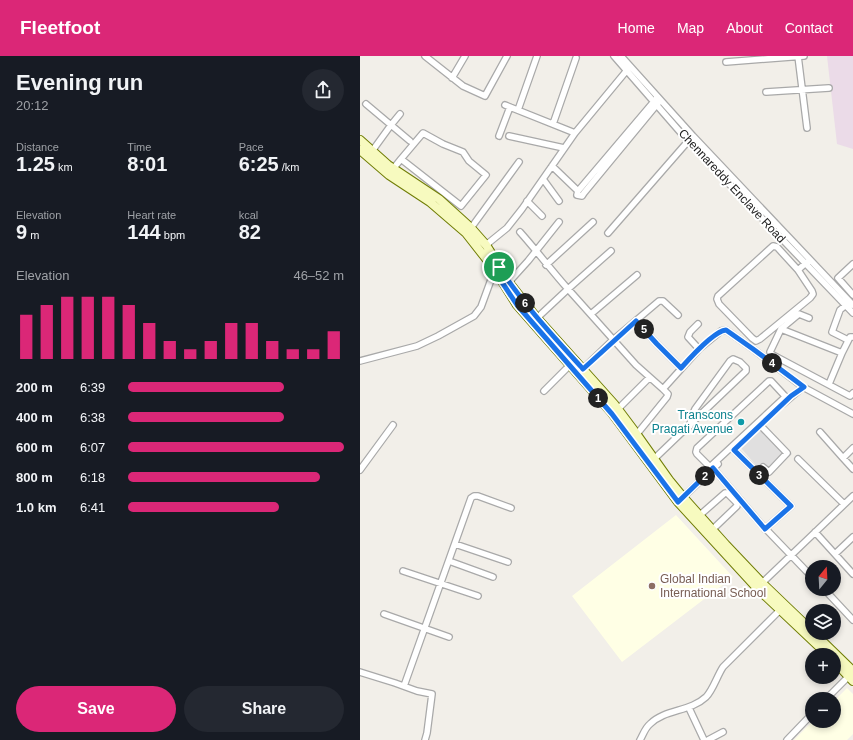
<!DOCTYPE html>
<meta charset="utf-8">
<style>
:root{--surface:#171b24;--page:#242831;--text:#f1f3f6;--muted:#9ea1a6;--accent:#db2777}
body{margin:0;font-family:Arial,sans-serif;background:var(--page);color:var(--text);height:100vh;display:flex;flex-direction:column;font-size:15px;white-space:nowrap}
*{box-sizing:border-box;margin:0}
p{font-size:13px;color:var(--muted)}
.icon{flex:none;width:22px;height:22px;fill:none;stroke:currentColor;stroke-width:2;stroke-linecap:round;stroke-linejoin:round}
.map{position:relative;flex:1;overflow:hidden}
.side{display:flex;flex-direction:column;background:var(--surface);width:360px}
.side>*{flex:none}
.needle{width:26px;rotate:18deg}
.buttons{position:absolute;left:445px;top:504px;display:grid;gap:8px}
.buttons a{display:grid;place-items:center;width:36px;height:36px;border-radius:50%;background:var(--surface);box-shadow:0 2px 6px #0003;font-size:20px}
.pin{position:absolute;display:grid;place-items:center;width:34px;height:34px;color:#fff;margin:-17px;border:2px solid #fff;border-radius:50%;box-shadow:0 1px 4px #0007}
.km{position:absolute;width:20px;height:20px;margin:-10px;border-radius:50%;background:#222;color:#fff;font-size:11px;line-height:20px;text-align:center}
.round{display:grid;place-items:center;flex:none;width:42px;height:42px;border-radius:21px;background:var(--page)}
.head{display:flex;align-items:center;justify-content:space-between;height:68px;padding:0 16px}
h1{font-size:22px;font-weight:600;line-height:30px}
.figures{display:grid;grid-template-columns:repeat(3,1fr);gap:6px;height:68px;padding:4px 16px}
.figures div{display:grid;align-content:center}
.figures b{font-size:20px;font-weight:600}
.figures small{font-size:11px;font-weight:400}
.figures p{font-size:11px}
.chart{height:112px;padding:8px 16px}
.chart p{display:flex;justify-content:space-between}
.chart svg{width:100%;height:72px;margin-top:4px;stroke:var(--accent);stroke-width:6}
.action{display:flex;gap:8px;margin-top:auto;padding:8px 16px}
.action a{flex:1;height:46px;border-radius:24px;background:var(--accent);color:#fff;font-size:16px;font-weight:600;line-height:46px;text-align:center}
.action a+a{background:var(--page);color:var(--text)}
ul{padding:0 16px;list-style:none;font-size:13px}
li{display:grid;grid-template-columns:64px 48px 1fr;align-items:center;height:30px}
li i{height:10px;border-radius:5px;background:var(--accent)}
header{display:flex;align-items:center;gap:24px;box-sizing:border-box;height:56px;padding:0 20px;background:var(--accent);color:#fff}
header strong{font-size:19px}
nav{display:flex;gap:22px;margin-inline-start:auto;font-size:14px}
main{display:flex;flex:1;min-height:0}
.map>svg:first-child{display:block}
.residential{fill:#e0dfdf}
.industrial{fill:#ebdbe8}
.education{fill:#ffffe5}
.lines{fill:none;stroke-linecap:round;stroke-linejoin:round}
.street-casing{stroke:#a9a9a9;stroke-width:8}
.secondary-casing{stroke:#707d05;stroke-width:10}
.street{stroke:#fff;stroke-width:5.5}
.secondary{stroke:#f7fabf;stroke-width:8}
.route-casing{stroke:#fff;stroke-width:8}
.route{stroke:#1a73e8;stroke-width:5}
.culture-dot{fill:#0f9aa8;stroke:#fff;stroke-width:1.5}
.education-dot{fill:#8d6e63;stroke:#fff;stroke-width:1.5}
.labels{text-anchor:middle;stroke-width:4;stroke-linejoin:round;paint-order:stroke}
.street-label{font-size:12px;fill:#222;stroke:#fff}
.culture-label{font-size:12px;fill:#0d838f;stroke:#fff;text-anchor:end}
.education-label{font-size:12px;fill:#785e54;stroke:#fff;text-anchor:start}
</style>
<header>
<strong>Fleetfoot</strong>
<nav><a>Home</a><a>Map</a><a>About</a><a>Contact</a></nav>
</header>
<main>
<section class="side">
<div class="head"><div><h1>Evening run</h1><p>20:12</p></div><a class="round"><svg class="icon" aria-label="share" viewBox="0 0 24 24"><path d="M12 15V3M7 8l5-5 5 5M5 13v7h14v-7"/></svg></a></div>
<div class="figures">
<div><p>Distance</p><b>1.25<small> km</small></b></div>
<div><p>Time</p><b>8:01</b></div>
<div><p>Pace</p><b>6:25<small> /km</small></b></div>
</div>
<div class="figures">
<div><p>Elevation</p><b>9<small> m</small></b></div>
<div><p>Heart rate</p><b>144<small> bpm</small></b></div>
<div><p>kcal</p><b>82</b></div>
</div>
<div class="chart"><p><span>Elevation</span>46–52 m</p>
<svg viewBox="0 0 160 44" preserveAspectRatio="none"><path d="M5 44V17M15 44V11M25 44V6M35 44V6M45 44V6M55 44V11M65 44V22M75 44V33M85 44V38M95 44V33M105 44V22M115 44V22M125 44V33M135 44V38M145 44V38M155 44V27"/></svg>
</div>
<ul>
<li><b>200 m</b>6:39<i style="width:72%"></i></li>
<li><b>400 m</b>6:38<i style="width:72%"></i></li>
<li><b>600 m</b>6:07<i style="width:100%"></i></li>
<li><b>800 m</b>6:18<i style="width:89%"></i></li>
<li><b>1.0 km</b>6:41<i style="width:70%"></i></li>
</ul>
<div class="action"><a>Save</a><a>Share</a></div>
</section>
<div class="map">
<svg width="493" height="684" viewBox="0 0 493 684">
<rect width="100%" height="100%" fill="#f2efe9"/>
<path class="residential" d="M406,370L432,398L407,422L381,392Z"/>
<path class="industrial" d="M467,0H493V93L477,88Z"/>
<path class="education" d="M316,459L373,521L262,606L212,540Z
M487,632L493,638V678L487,684H434L453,665H474V645Z"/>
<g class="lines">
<defs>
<path id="street" d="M65,0L103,30L125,40L147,0
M254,0L328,85L493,257
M261,0L333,80L493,249
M438,0L447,72
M366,6L444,0
M92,22L105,0
M406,36L469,32
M296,43L218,135L217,139L222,140L224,137L299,46
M6,48L50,85
M145,49L215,77
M158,54L177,0
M193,68L216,2
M139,80L150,51
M149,80L204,92
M10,98L31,69L40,58
M192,110L218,135
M33,113L41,103L101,150L126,119L109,105L103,96L83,88L63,77L41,103
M183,123L199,145
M167,145L182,160
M111,172L159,106
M160,176C177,195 191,214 208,233L251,195
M248,177L330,83
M126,189L147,172L162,153L215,77L268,13
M493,208L478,222L493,239
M186,209L233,166
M438,214L452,235L453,238L450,242L400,283L396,285L392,282L359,248L357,243L358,240L413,190L417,191L438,214L447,206
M149,226L168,205L199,166
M486,249L480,254L472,276L488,284
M231,258L277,219
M177,262L208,233L276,309L303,333
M449,262L439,258L421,273L482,297L490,281H493
M276,265L297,288L321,312
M338,268L330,276L328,281L339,293
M421,273L410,296L411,298L490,340L493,337
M0,305L57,290L78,280L114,260L121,251L132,221L136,216
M223,313L253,284L299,245H303L318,259
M409,325H411L424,339L425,340L423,343L352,409L349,410L337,398L336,396L337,392Z
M469,328L482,297
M184,335L210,309
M423,348L443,331L493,358
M258,353L289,322
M460,376L483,402
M277,378L307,341L308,338L303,333L339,293L361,275L366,274L393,293L443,331
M493,392L483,402L493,413
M374,394L431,450L405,473
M294,403L386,315V312L380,306L373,303L370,305L335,353L331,362L330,370
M438,403L484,448
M353,412L400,467L452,521
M0,414L33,369
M398,417L403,411L409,416L427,397L400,369
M320,444L358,408
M340,459L365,437H367L377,447V450L353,473
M455,476L493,518
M95,488L148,506
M475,498L493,481
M89,505L133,521
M43,515L118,540
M402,527L493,440
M464,533L493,564
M24,558L89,581
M0,616L35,627L57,635L72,638L67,677L65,684
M44,630L111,442L114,440H118L151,452
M466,643L490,619
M329,652L344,684
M280,684C283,679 285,672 290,668C305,653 330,656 346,641C353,634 357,620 363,611L420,554
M348,684L363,676
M427,684L452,658"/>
<path id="secondary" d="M0,84L28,109L79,143L111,172L126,189L151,229L177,262L254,348L275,376L309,424L323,441L366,489L402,527L452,575
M0,94L29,119L70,146L106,177L135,214L157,249L252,357L318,446L397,532L468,599
M454,577L493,615
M474,605L493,625"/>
</defs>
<use href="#street" class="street-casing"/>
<use href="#secondary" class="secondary-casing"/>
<use href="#street" class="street"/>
<use href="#secondary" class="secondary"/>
</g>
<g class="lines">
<defs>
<path id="route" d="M139,211C163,248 193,280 223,313L276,265L297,288L321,312C329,303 354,275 366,274L393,293L444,331L431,340L374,394L431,450L405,473L353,412L318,446L252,358L157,249L134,214Z"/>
</defs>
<use href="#route" class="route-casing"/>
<use href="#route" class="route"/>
</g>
<circle class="culture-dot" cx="381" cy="366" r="4"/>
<circle class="education-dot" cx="292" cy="530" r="4"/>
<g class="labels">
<g class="street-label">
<text transform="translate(372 130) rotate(47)" y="4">Chennareddy Enclave Road</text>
</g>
<g class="culture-label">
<text x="373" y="363">Transcons<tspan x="373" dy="14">Pragati Avenue</tspan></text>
</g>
<g class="education-label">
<text x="300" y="527">Global Indian<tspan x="300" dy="14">International School</tspan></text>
</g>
</g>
</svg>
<div class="buttons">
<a><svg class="needle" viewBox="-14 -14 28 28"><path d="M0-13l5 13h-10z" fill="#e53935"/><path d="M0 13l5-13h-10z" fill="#9ea1a6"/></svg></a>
<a><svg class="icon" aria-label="layers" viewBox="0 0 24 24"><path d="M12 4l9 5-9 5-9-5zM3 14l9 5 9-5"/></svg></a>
<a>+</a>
<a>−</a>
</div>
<div class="pin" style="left:139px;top:211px;background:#1e9e55"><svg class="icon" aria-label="arrive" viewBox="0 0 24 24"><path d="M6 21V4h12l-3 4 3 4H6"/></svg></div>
<b class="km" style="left:238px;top:342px">1</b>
<b class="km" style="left:345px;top:420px">2</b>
<b class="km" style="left:399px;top:419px">3</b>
<b class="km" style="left:412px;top:307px">4</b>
<b class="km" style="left:284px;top:273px">5</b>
<b class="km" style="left:165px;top:247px">6</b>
</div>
</main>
